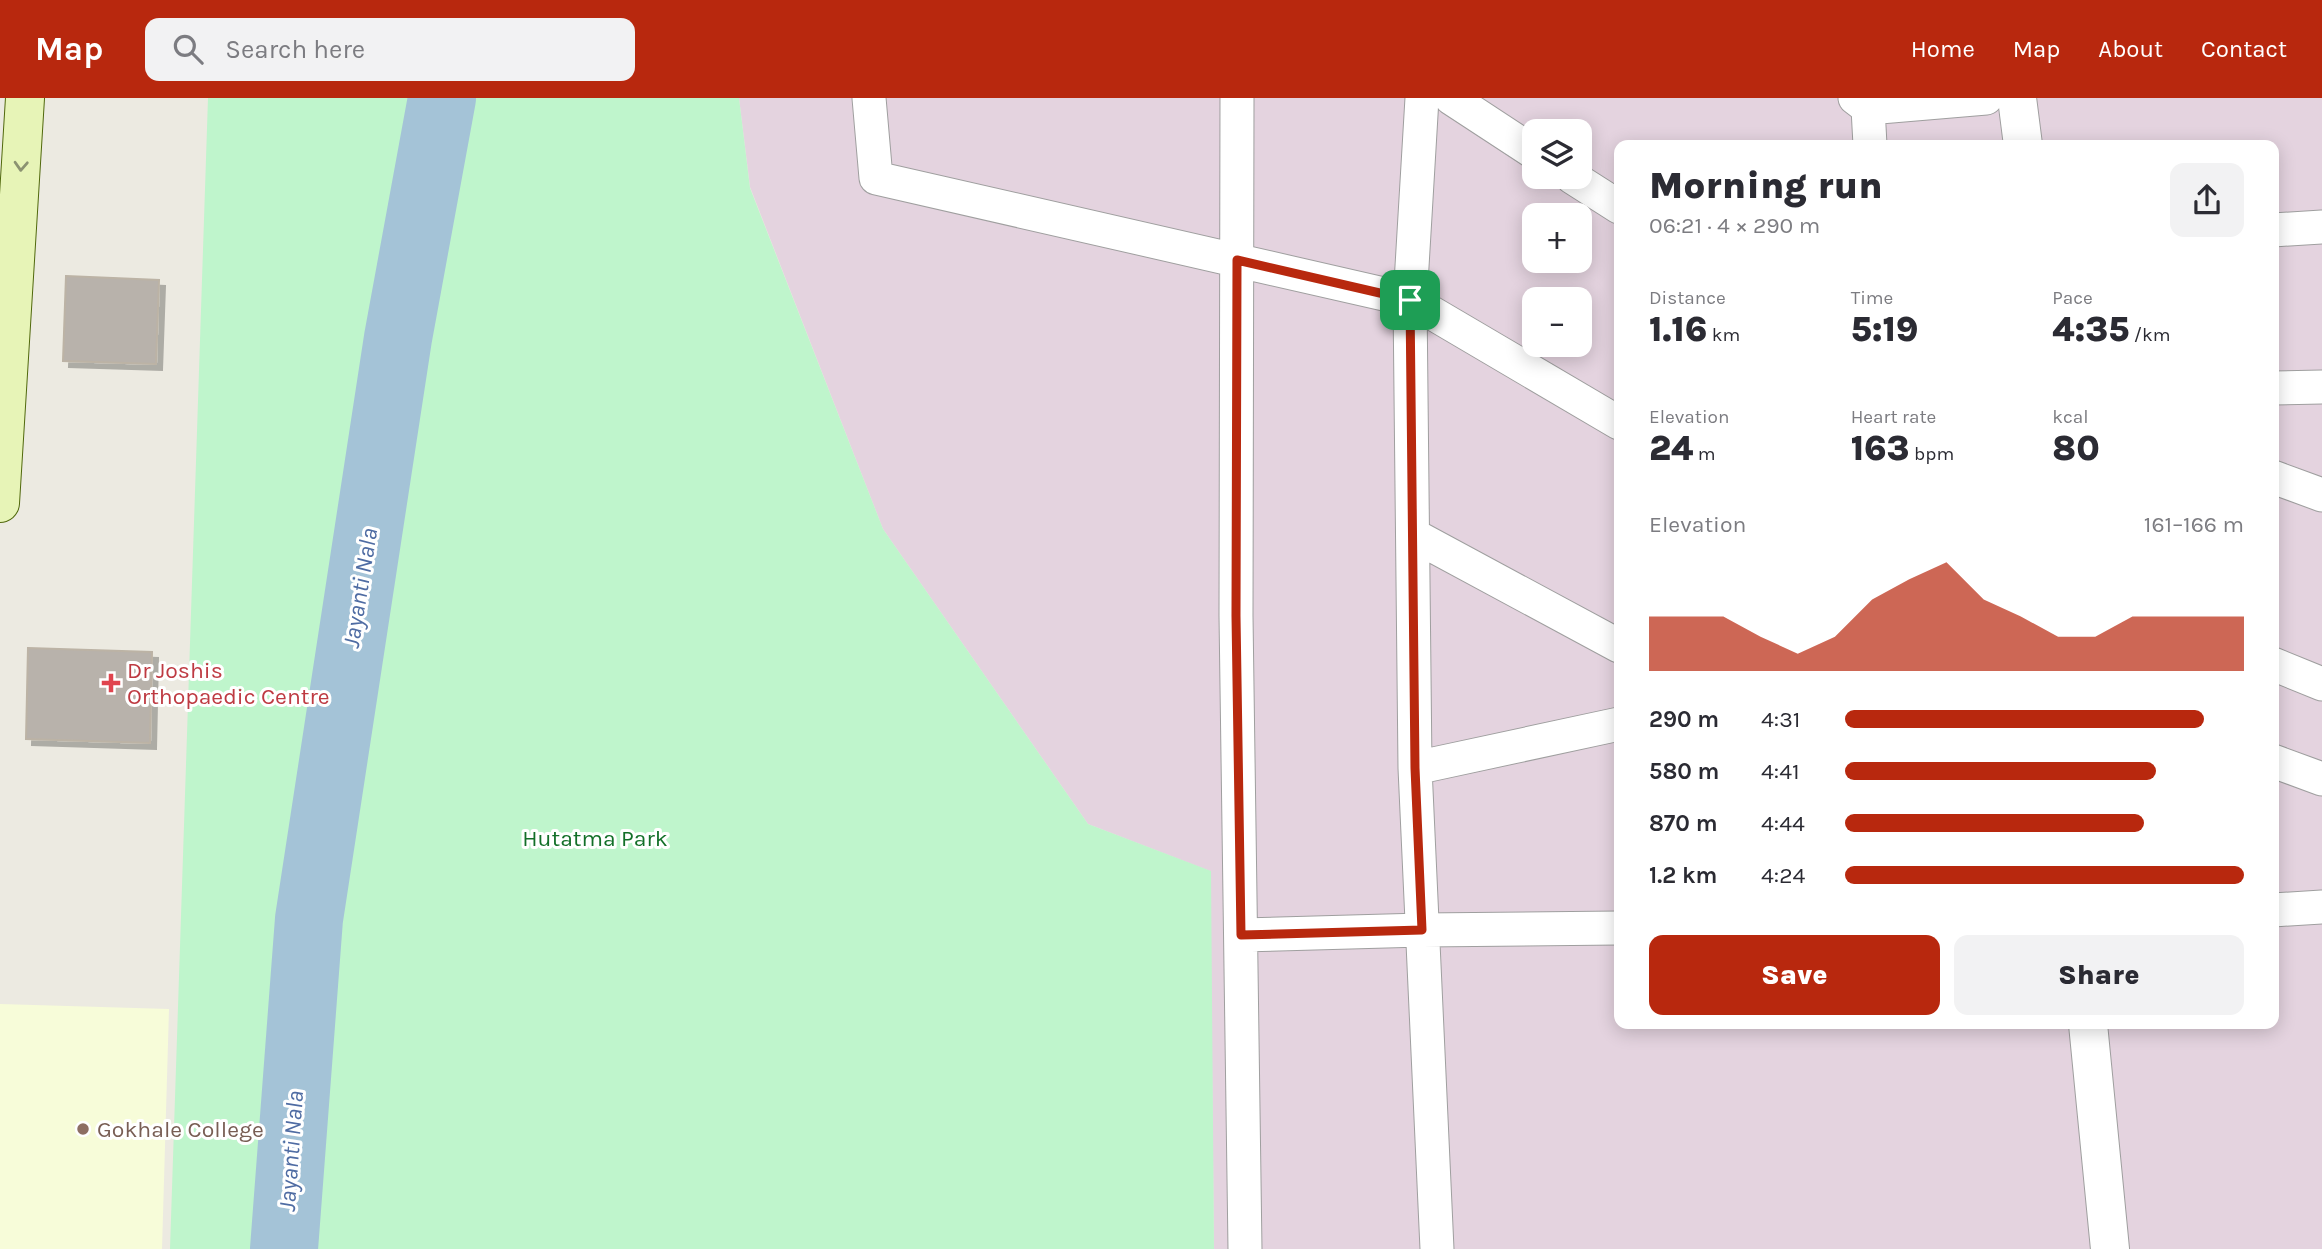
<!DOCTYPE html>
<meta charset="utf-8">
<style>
:root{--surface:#fff;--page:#f2f2f3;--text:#2b2b33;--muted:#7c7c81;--accent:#b8280e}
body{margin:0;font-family:Karla,sans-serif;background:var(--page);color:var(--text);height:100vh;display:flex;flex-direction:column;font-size:26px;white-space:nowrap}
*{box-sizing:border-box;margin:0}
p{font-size:23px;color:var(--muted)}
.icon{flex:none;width:38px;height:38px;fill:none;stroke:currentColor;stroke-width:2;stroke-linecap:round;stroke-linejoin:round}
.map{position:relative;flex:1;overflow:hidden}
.details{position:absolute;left:1614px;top:42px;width:665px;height:889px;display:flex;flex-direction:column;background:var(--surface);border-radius:14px;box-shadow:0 4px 18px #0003}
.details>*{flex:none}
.tools{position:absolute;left:1522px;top:21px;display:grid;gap:14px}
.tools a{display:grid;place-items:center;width:70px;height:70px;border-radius:14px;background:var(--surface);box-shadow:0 4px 18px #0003;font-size:35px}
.pin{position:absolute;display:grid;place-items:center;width:60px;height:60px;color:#fff;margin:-30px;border-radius:14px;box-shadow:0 4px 10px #0006}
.round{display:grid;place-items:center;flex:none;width:74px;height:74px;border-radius:14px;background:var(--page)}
.overview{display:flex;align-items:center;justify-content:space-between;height:119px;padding:0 35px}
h1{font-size:38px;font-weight:800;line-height:52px}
.stats{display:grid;grid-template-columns:repeat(3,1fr);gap:10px;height:119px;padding:7px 35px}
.stats div{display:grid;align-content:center}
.stats b{font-size:35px;font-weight:800}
.stats small{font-size:19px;font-weight:400}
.stats p{font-size:19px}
.chart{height:196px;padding:14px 35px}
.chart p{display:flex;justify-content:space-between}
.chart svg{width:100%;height:126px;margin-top:7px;fill:var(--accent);opacity:.7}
.button{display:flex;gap:14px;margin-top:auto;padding:14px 35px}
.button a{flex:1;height:80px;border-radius:14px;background:var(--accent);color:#fff;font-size:28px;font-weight:800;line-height:80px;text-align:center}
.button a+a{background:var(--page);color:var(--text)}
ul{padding:0 35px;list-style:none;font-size:23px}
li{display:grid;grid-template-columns:112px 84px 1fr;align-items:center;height:52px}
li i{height:18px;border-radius:9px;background:var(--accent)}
header{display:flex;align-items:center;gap:42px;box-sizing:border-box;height:98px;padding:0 35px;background:var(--accent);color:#fff}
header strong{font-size:33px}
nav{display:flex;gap:38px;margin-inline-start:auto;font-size:24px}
.search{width:490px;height:63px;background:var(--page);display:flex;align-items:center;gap:18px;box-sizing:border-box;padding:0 24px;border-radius:14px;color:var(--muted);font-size:26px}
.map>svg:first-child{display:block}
.industrial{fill:#e4d3df;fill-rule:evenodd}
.education{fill:#f7fcd9}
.park{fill:#bff5cc}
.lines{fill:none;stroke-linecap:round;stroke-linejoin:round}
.river{stroke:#a4c3d7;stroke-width:68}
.building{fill:#b8b2ab;stroke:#bcb3a5;stroke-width:2;filter:url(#shadow)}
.minor-casing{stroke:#9f9f9f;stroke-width:35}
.tertiary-casing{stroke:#9f9f9f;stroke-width:40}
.secondary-casing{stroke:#50680c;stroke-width:40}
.minor{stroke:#fff;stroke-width:33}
.tertiary{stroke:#fff;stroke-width:38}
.secondary{stroke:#e7f4b7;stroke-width:38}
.oneway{stroke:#8b9271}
.route-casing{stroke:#fff;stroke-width:14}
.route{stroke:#b8280e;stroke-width:9}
.health-dot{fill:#e0444e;stroke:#fff;stroke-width:2.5}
.education-dot{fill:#8d6e63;stroke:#fff;stroke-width:2.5}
.labels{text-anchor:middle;stroke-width:6;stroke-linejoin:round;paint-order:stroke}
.health-label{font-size:23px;fill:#be3a42;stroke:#fff;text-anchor:start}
.park-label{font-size:23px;fill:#126f28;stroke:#fff}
.education-label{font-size:23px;fill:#785e54;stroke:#fff;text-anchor:start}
.water-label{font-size:24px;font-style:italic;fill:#4f6ca3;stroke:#fff}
</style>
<header>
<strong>Map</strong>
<div class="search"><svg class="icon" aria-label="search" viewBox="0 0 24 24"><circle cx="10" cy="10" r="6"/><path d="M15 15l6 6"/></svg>Search here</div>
<nav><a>Home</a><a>Map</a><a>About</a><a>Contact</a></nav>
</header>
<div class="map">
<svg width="2322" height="1151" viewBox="0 0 2322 1151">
<defs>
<filter id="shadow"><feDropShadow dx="6" dy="6" stdDeviation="0" flood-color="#0004"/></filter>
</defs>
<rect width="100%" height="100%" fill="#eceae1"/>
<path class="industrial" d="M739,0H2322V1151H1214L1210,773L1088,726L883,431L750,89ZM1535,33H1580V79H1535ZM1619,47H2273V926H1619ZM1535,117H1580V163H1535ZM1535,201H1580V247H1535Z"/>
<path class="education" d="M0,906L169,911L162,1151H0Z"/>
<path class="park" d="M208,0H739L750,90L883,431L1088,726L1211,773L1214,1151H170Z"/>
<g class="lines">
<path class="river" d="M284,1151L309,821L398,240L442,0"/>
</g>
<path class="building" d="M66,178L159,182L156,266L63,263Z
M28,550L152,554L150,645L26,641Z"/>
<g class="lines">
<defs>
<path id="minor" d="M869,0L876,80L1410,202L1619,325
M1237,0L1236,518L1245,1151
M1422,0L1410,202L1415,670L1437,1151
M1451,0L1535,55
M1855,0L1868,10L1986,0
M1868,10L1870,47
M1572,79L1619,109
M2273,132L2322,129
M2273,290L2322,289
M2273,379L2322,397
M1413,437L1619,548
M2273,566L2322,586
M2273,663L2322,681
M1415,670L1619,626
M2273,812L2322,809
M1241,837L1422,832L1619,830"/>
<path id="tertiary" d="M2017,0L2023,47
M2088,926L2110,1151"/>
<path id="secondary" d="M0,405L25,0"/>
</defs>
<use href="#minor" class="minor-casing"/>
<use href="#tertiary" class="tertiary-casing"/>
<use href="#secondary" class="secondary-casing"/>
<use href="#minor" class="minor"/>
<use href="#tertiary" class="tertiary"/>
<use href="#secondary" class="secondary"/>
</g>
<defs><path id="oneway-chevron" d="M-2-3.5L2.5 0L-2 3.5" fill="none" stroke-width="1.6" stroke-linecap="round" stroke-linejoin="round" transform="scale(1.75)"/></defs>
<use class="oneway" href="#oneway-chevron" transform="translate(21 68) rotate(93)"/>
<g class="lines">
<defs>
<path id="route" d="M1237,162L1410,202L1415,670L1422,832L1241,837L1236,518Z"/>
</defs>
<use href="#route" class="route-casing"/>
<use href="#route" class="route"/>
</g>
<path class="health-dot" d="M107.5 574.5h7v7h7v7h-7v7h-7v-7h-7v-7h7z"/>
<circle class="education-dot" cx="83" cy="1031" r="7"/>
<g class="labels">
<g class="health-label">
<text x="127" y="580">Dr Joshis<tspan x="127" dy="26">Orthopaedic Centre</tspan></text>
</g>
<g class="park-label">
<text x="595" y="748">Hutatma Park</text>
</g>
<g class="education-label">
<text x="97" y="1039">Gokhale College</text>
</g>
<g class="water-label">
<text transform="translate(360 490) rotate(-81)" y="8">Jayanti Nala</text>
<text transform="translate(291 1053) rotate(-86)" y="8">Jayanti Nala</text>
</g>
</g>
</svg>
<div class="tools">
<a><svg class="icon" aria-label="layers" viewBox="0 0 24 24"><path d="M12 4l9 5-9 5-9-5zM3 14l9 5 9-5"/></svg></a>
<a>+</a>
<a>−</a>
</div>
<div class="pin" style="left:1410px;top:202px;background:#1e9e55"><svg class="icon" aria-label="arrive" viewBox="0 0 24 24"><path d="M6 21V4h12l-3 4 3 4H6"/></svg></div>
<section class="details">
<div class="overview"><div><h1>Morning run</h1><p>06:21 · 4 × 290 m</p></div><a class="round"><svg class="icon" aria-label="share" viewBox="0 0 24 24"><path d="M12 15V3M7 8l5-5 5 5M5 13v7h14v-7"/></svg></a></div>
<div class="stats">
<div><p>Distance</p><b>1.16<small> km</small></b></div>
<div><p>Time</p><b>5:19</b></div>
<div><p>Pace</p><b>4:35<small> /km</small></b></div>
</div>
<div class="stats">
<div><p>Elevation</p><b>24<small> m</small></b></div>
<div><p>Heart rate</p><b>163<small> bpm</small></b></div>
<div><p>kcal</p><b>80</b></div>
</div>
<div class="chart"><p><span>Elevation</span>161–166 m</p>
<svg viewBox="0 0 160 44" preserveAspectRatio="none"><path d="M0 44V25L10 25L20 25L30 32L40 38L50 32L60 19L70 12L80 6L90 19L100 25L110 32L120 32L130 25L140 25L150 25L160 25V44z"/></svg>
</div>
<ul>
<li><b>290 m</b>4:31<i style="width:90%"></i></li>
<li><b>580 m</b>4:41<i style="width:78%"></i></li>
<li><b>870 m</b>4:44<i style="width:75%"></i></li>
<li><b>1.2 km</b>4:24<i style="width:100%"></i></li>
</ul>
<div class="button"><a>Save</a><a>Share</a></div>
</section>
</div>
